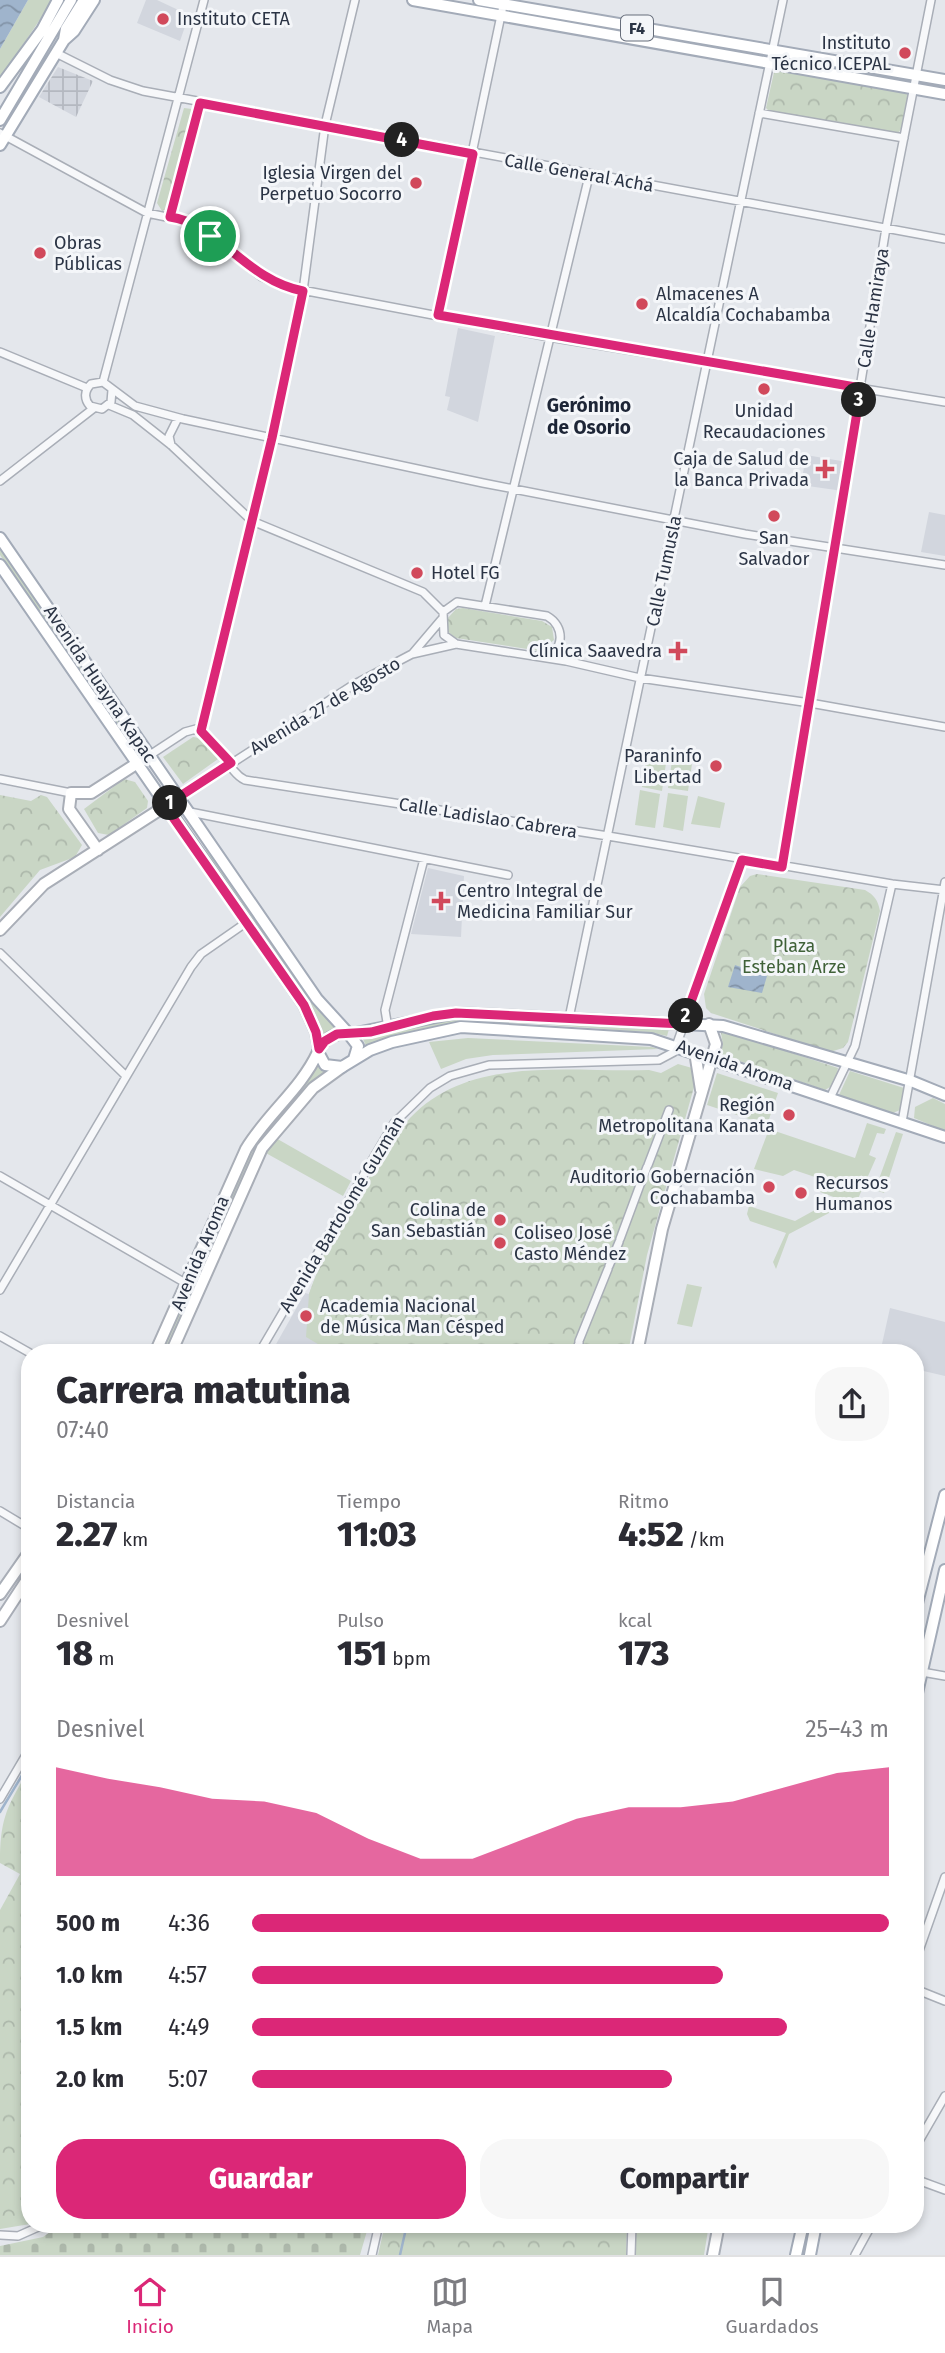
<!DOCTYPE html>
<html lang="es">
<meta charset="utf-8">
<style>
:root{--surface:#fff;--page:#f7f7f7;--text:#2b2b33;--muted:#7c7c81;--line:#e1e1e2;--accent:#db2777}
body{margin:0;font-family:"Fira Sans",sans-serif;background:var(--page);color:var(--text);height:100vh;display:flex;flex-direction:column;font-size:26px;white-space:nowrap}
*{box-sizing:border-box;margin:0}
p{font-size:23px;color:var(--muted)}
.icon{flex:none;width:38px;height:38px;fill:none;stroke:currentColor;stroke-width:2;stroke-linecap:round;stroke-linejoin:round}
.map{position:relative;flex:1;overflow:hidden}
.drawer{position:absolute;left:21px;top:1344px;width:903px;height:889px;display:flex;flex-direction:column;background:var(--surface);border-radius:28px;box-shadow:0 4px 10px #0003}
.drawer>*{flex:none}
.pin{position:absolute;display:grid;place-items:center;width:60px;height:60px;color:#fff;margin:-30px;border:4px solid #fff;border-radius:50%;box-shadow:0 2px 7px #0007}
.km{position:absolute;width:35px;height:35px;margin:-18px;border-radius:50%;background:#222;color:#fff;font-size:19px;line-height:35px;text-align:center}
.round{display:grid;place-items:center;flex:none;width:74px;height:74px;border-radius:28px;background:var(--page)}
.head{display:flex;align-items:center;justify-content:space-between;height:119px;padding:0 35px}
h1{font-size:38px;font-weight:800;line-height:52px}
.figures{display:grid;grid-template-columns:repeat(3,1fr);gap:10px;height:119px;padding:7px 35px}
.figures div{display:grid;align-content:center}
.figures b{font-size:35px;font-weight:800}
.figures small{font-size:19px;font-weight:400}
.figures p{font-size:19px}
.chart{height:196px;padding:14px 35px}
.chart p{display:flex;justify-content:space-between}
.chart svg{width:100%;height:126px;margin-top:7px;fill:var(--accent);opacity:.7}
.cta{display:flex;gap:14px;margin-top:auto;padding:14px 35px}
.cta a{flex:1;height:80px;border-radius:28px;background:var(--accent);color:#fff;font-size:28px;font-weight:800;line-height:80px;text-align:center}
.cta a+a{background:var(--page);color:var(--text)}
ul{padding:0 35px;list-style:none;font-size:23px}
li{display:grid;grid-template-columns:112px 84px 1fr;align-items:center;height:52px}
li i{height:18px;border-radius:9px;background:var(--accent)}
.tab-bar{display:flex;justify-content:space-around;align-items:center;height:98px;border-top:2px solid var(--line);background:var(--surface);font-size:19px;color:var(--muted)}
.tab-bar a{display:grid;justify-items:center;gap:4px}
.tab-bar .on{color:var(--accent)}
.map>svg:first-child{display:block}
.built{fill:#d2d6de}
.industrial{fill:url(#industrial-grid)}
.green{fill:#c9d6c5}
.forest{fill:url(#forest-crowns)}
.cemetery{fill:url(#cemetery-stones)}
.water{fill:url(#water-waves)}
.lines{fill:none;stroke-linecap:round;stroke-linejoin:round}
.stream{stroke:#9fb4cc;stroke-width:2.5}
.street-casing{stroke:#a9aeb7;stroke-width:10}
.secondary-casing{stroke:#a9aeb7;stroke-width:14}
.primary-casing{stroke:#a3abb8;stroke-width:14}
.street{stroke:#f7f8fa;stroke-width:7}
.secondary{stroke:#fff;stroke-width:10}
.primary{stroke:#fff;stroke-width:10}
.route-casing{stroke:#fff;stroke-width:14}
.route{stroke:#db2777;stroke-width:9}
.poi-dot{fill:#d1495b;stroke:#f4f6f9;stroke-width:2.5}
.labels{text-anchor:middle;stroke-width:6;stroke-linejoin:round;paint-order:stroke}
.shield{fill:#f4f6f9;stroke:#676e7b;stroke-width:2}
.shield-label{font-size:16px;font-weight:bold;fill:#2b3445}
.poi-label{font-size:18px;fill:#2b3445;stroke:#f4f6f9;text-anchor:start}
.street-label{font-size:18px;fill:#2b3445;stroke:#f4f6f9}
.park-label{font-size:18px;fill:#3f6138;stroke:#f4f6f9}
.neighbourhood-label{font-size:19px;font-weight:bold;fill:#1d2536;stroke:#f4f6f9}
</style>
<div class="map">
<svg width="945" height="2255" viewBox="0 0 945 2255">
<defs>
<pattern id="industrial-grid" width="8" height="8" patternUnits="userSpaceOnUse" patternTransform="scale(1.75)"><rect width="8" height="8" fill="#d2d6de"/><path d="M0 4h8M4 0v8" fill="none" stroke="#b4b8c0"/></pattern>
<pattern id="forest-crowns" width="20" height="18" patternUnits="userSpaceOnUse" patternTransform="scale(1.75)"><rect width="20" height="18" fill="#c9d6c5"/><path d="M2 6a3 3 0 1 1 6 0M12 15a3 3 0 1 1 6 0" fill="none" stroke="#adb8ab"/></pattern>
<pattern id="cemetery-stones" width="16" height="16" patternUnits="userSpaceOnUse" patternTransform="scale(1.75)"><rect width="16" height="16" fill="#c9d6c5"/><path d="M2 7V4a2 2 0 0 1 4 0v3zM10 15v-3a2 2 0 0 1 4 0v3z" fill="#adb8ab"/></pattern>
<pattern id="water-waves" width="16" height="10" patternUnits="userSpaceOnUse" patternTransform="scale(1.75)"><rect width="16" height="10" fill="#9fb4cc"/><path d="M0 5q4-4 8 0t8 0" fill="none" stroke="#8293a7"/></pattern>
</defs>
<rect width="100%" height="100%" fill="#e4e7ec"/>
<path class="built" d="M146,0H157L189,15L180,41L137,23Z
M458,328L495,336L478,422L447,410L450,397L445,396Z
M806,455L847,462L843,491L801,485Z
M929,512L945,515V556L921,552Z
M428,868L464,876L461,937L411,934Z
M305,1293L309,1294L355,1353H271Z
M890,1308L945,1322V1376L915,1369V1353H880Z"/>
<path class="industrial" d="M58,67L93,81L76,117L39,97Z"/>
<path class="green" d="M28,0H53L0,79V49Z
M0,548L139,751L136,753L0,555Z
M647,753L667,756L662,791L642,787Z
M673,754L693,757L688,791L668,788Z
M640,790L660,794L655,828L635,825Z
M668,793L688,796L683,831L663,827Z
M698,796L725,803L720,828L691,824Z
M207,849L320,1012L337,1028L322,1036L307,1001L204,851Z
M458,1018L653,1027L669,1029L667,1036L648,1032C554,1027 455,1008 367,1048L363,1039Z
M468,1038L652,1047L658,1049L493,1055L466,1059L441,1069L429,1042Z
M316,1065L326,1073L283,1112L255,1152L165,1353H161L248,1158Z
M850,1071L904,1088L900,1110L893,1113L839,1095Z
M717,1073L778,1093L767,1125L707,1105Z
M933,1098L945,1104V1131L914,1118L915,1107Z
M867,1123L886,1129L884,1134L877,1133L869,1155L876,1158L857,1201L847,1202L820,1192L824,1180L794,1170L783,1176L754,1169L769,1129L855,1158Z
M896,1132L903,1134L884,1193L875,1190Z
M274,1137L351,1181L343,1196L264,1152Z
M824,1205L830,1208L829,1213L789,1234L776,1269L773,1262L786,1233L750,1221L747,1214L749,1206L795,1221Z
M325,1252L405,1353H333L306,1337L309,1294Z
M687,1284L702,1287L692,1327L677,1324Z
M636,2224H709L704,2255H635Z"/>
<path class="forest" d="M775,68L907,92C910,103 906,125 898,133L770,112L766,108Z
M184,108L192,109L194,115L175,172L177,180L169,208L162,211L157,203Z
M463,608L542,621L552,627L554,640L540,651L456,638L447,631V619L456,609Z
M193,737C203,738 215,748 218,759L183,784L163,757Z
M124,779L135,782L148,801L147,808L109,835L98,833L84,809Z
M0,795L31,801L41,795L47,797L82,845L75,857L40,870L0,917Z
M757,874L865,890C874,895 878,900 880,911L848,1042L843,1048L830,1052L711,1013L706,1008L704,994L740,887L750,876Z
M721,1033L734,1034L838,1068L835,1084L825,1090L719,1054L723,1045Z
M678,1064L692,1068L694,1087L647,1255L628,1353H355L321,1335V1298L309,1294C322,1255 344,1221 365,1185C378,1162 391,1138 410,1118C470,1054 569,1073 649,1070L661,1073Z
M30,1768V2224L0,2229V1910L20,1874L0,1863C0,1818 7,1806 30,1768Z
M385,2224H627L626,2255H378Z"/>
<path class="cemetery" d="M61,2224H369L360,2255H0V2246L43,2237Z"/>
<path class="water" d="M0,0H28L0,49Z
M735,965L767,976L762,993L728,987Z"/>
<g class="lines">
<path class="stream" d="M0,1812L30,1762
M400,2255L407,2224"/>
<defs>
<path id="street" d="M56,53L110,80L143,91L945,239
M759,113L904,138
M0,133L147,213L191,222L262,277L286,287L549,337L945,402
M170,217L200,103
M438,315L504,1
M0,352L87,388
M103,382L204,0
M112,390L111,402L102,409L90,406C84,399 84,391 91,384L103,382L135,406L183,419L483,483L745,534L945,565
M109,405L133,415L171,445L252,521L423,592L443,612
M171,445L169,436L178,418
M0,481L94,408
M485,606L589,176
M455,643L444,635L443,612L457,602L547,616C565,626 565,651 544,657
M413,653L441,620
M201,731L272,438L303,291L325,125L355,0
M150,755L185,732L196,729C221,738 226,771 245,780L608,836L892,884L945,890
M0,779L71,793
M178,798L353,685L412,654L456,644L566,661L640,678L810,703L945,727
M190,812L508,875
M782,867L886,228L931,0
M0,953L126,1076
M569,1018L783,0
M388,1028L385,1010L424,859
M830,1098L855,1046L892,884
M902,1122L945,882
M648,1165L669,1110
M0,1176L187,1284
M641,1183L647,1167
M620,1239L640,1185
M609,1266L619,1242
M0,1290L191,967L201,954L247,922
M0,1336L30,1353
M579,1341L608,1269
M259,1353L394,1123L430,1088L450,1076L489,1065L659,1060L674,1052L742,860
M575,1353L579,1343
M0,1511L30,1529
M922,1672L945,1676
M0,1799L30,1748
M915,1962L945,1877
M915,1989L945,2001
M915,2148L945,2096
M915,2179L945,2190
M0,2235L18,2236L45,2224
M372,2255L379,2224
M631,2255L632,2224
M855,2255L872,2224"/>
<path id="secondary" d="M98,850L69,809L71,793H91L150,755
M0,930L44,884L178,798
M695,1052L701,1090
M155,1353L246,1149C267,1114 301,1089 318,1052
M171,1353L262,1148L313,1088L342,1067
M637,1353L662,1229L716,1044L709,1024
M0,1594L30,1551
M0,1621L30,1575
M713,2255L719,2224"/>
<path id="primary" d="M413,0L945,94
M479,0L945,80
M64,40L66,29L84,0
M0,87L42,30L58,0
M0,120L71,0
M0,145L64,40L74,31L94,0
M0,538L317,999L348,1033
M0,565L304,1005L316,1032L319,1049
M351,1034L456,1013L723,1026L911,1081L945,1095
M354,1059L358,1046L348,1033C334,1033 323,1039 318,1052L325,1065L342,1067L370,1050L392,1042L461,1027L651,1039L945,1137
M915,1611L945,1495
M915,1702L945,1570
M796,2255L803,2224
M810,2255L816,2224"/>
</defs>
<use href="#street" class="street-casing"/>
<use href="#secondary" class="secondary-casing"/>
<use href="#primary" class="primary-casing"/>
<use href="#street" class="street"/>
<use href="#secondary" class="secondary"/>
<use href="#primary" class="primary"/>
</g>
<g class="lines">
<defs>
<path id="route" d="M200,103L473,154L438,315L861,388L782,867L742,860L683,1024L456,1013L433,1016L371,1032L337,1034L325,1041L319,1049L316,1032L304,1005L165,806L231,763L201,731L272,438L303,291C245,280 218,223 170,217Z"/>
</defs>
<use href="#route" class="route-casing"/>
<use href="#route" class="route"/>
</g>
<g class="poi-dot">
<circle cx="163" cy="19" r="7"/>
<circle cx="905" cy="53" r="7"/>
<circle cx="416" cy="183" r="7"/>
<circle cx="40" cy="253" r="7"/>
<circle cx="642" cy="304" r="7"/>
<circle cx="764" cy="389" r="7"/>
<path d="M821.5 458.5h7v7h7v7h-7v7h-7v-7h-7v-7h7z"/>
<circle cx="774" cy="516" r="7"/>
<circle cx="417" cy="573" r="7"/>
<path d="M674.5 640.5h7v7h7v7h-7v7h-7v-7h-7v-7h7z"/>
<circle cx="716" cy="766" r="7"/>
<path d="M437.5 890.5h7v7h7v7h-7v7h-7v-7h-7v-7h7z"/>
<circle cx="789" cy="1115" r="7"/>
<circle cx="769" cy="1187" r="7"/>
<circle cx="801" cy="1193" r="7"/>
<circle cx="500" cy="1220" r="7"/>
<circle cx="500" cy="1243" r="7"/>
<circle cx="306" cy="1316" r="7"/>
</g>
<g class="labels">
<rect class="shield" x="621" y="15.5" width="32" height="25" rx="5"/>
<g class="shield-label">
<text x="637" y="34">F4</text>
</g>
<g class="poi-label">
<text x="177" y="25">Instituto CETA</text>
<text x="891" y="49" text-anchor="end">Instituto<tspan x="891" dy="21">Técnico ICEPAL</tspan></text>
<text x="402" y="179" text-anchor="end">Iglesia Virgen del<tspan x="402" dy="21">Perpetuo Socorro</tspan></text>
<text x="54" y="249">Obras<tspan x="54" dy="21">Públicas</tspan></text>
<text x="656" y="300">Almacenes A<tspan x="656" dy="21">Alcaldía Cochabamba</tspan></text>
<text x="764" y="417" text-anchor="middle">Unidad<tspan x="764" dy="21">Recaudaciones</tspan></text>
<text x="809" y="465" text-anchor="end">Caja de Salud de<tspan x="809" dy="21">la Banca Privada</tspan></text>
<text x="774" y="544" text-anchor="middle">San<tspan x="774" dy="21">Salvador</tspan></text>
<text x="431" y="579">Hotel FG</text>
<text x="662" y="657" text-anchor="end">Clínica Saavedra</text>
<text x="702" y="762" text-anchor="end">Paraninfo<tspan x="702" dy="21">Libertad</tspan></text>
<text x="457" y="897">Centro Integral de<tspan x="457" dy="21">Medicina Familiar Sur</tspan></text>
<text x="775" y="1111" text-anchor="end">Región<tspan x="775" dy="21">Metropolitana Kanata</tspan></text>
<text x="755" y="1183" text-anchor="end">Auditorio Gobernación<tspan x="755" dy="21">Cochabamba</tspan></text>
<text x="815" y="1189">Recursos<tspan x="815" dy="21">Humanos</tspan></text>
<text x="486" y="1216" text-anchor="end">Colina de<tspan x="486" dy="21">San Sebastián</tspan></text>
<text x="514" y="1239">Coliseo José<tspan x="514" dy="21">Casto Méndez</tspan></text>
<text x="320" y="1312">Academia Nacional<tspan x="320" dy="21">de Música Man Césped</tspan></text>
</g>
<g class="street-label">
<text transform="translate(579 173) rotate(10)" y="6">Calle General Achá</text>
<text transform="translate(873 308) rotate(-81)" y="6">Calle Hamiraya</text>
<text transform="translate(664 571) rotate(-78)" y="6">Calle Tumusla</text>
<text transform="translate(100 684) rotate(56)" y="6">Avenida Huayna Kapac</text>
<text transform="translate(325 706) rotate(-31)" y="6">Avenida 27 de Agosto</text>
<text transform="translate(488 818) rotate(9)" y="6">Calle Ladislao Cabrera</text>
<text transform="translate(735 1065) rotate(19)" y="6">Avenida Aroma</text>
<text transform="translate(342 1214) rotate(-59)" y="6">Avenida Bartolomé Guzmán</text>
<text transform="translate(200 1253) rotate(-67)" y="6">Avenida Aroma</text>
</g>
<g class="park-label">
<text x="794" y="952">Plaza<tspan x="794" dy="21">Esteban Arze</tspan></text>
</g>
<g class="neighbourhood-label">
<text x="589" y="412">Gerónimo<tspan x="589" dy="22">de Osorio</tspan></text>
</g>
</g>
</svg>
<div class="pin" style="left:210px;top:236px;background:#1e9e55"><svg class="icon" aria-label="arrive" viewBox="0 0 24 24"><path d="M6 21V4h12l-3 4 3 4H6"/></svg></div>
<b class="km" style="left:170px;top:803px">1</b>
<b class="km" style="left:686px;top:1016px">2</b>
<b class="km" style="left:859px;top:400px">3</b>
<b class="km" style="left:402px;top:140px">4</b>
<section class="drawer">
<div class="head"><div><h1>Carrera matutina</h1><p>07:40</p></div><a class="round"><svg class="icon" aria-label="share" viewBox="0 0 24 24"><path d="M12 15V3M7 8l5-5 5 5M5 13v7h14v-7"/></svg></a></div>
<div class="figures">
<div><p>Distancia</p><b>2.27<small> km</small></b></div>
<div><p>Tiempo</p><b>11:03</b></div>
<div><p>Ritmo</p><b>4:52<small> /km</small></b></div>
</div>
<div class="figures">
<div><p>Desnivel</p><b>18<small> m</small></b></div>
<div><p>Pulso</p><b>151<small> bpm</small></b></div>
<div><p>kcal</p><b>173</b></div>
</div>
<div class="chart"><p><span>Desnivel</span>25–43 m</p>
<svg viewBox="0 0 160 44" preserveAspectRatio="none"><path d="M0 44V6L10 10L20 13L30 17L40 18L50 22L60 31L70 38L80 38L90 31L100 24L110 20L120 20L130 18L140 13L150 8L160 6V44z"/></svg>
</div>
<ul>
<li><b>500 m</b>4:36<i style="width:100%"></i></li>
<li><b>1.0 km</b>4:57<i style="width:74%"></i></li>
<li><b>1.5 km</b>4:49<i style="width:84%"></i></li>
<li><b>2.0 km</b>5:07<i style="width:66%"></i></li>
</ul>
<div class="cta"><a>Guardar</a><a>Compartir</a></div>
</section>
</div>
<nav class="tab-bar">
<a class="on"><svg class="icon" aria-label="home" viewBox="0 0 24 24"><path d="M3 11l9-7 9 7M6 9v11h12V9"/></svg>Inicio</a>
<a><svg class="icon" aria-label="map" viewBox="0 0 24 24"><path d="M3 6l6-2 6 2 6-2v14l-6 2-6-2-6 2zM9 4v14M15 6v14"/></svg>Mapa</a>
<a><svg class="icon" aria-label="saved" viewBox="0 0 24 24"><path d="M7 4h10v16l-5-4-5 4z"/></svg>Guardados</a>
</nav>
